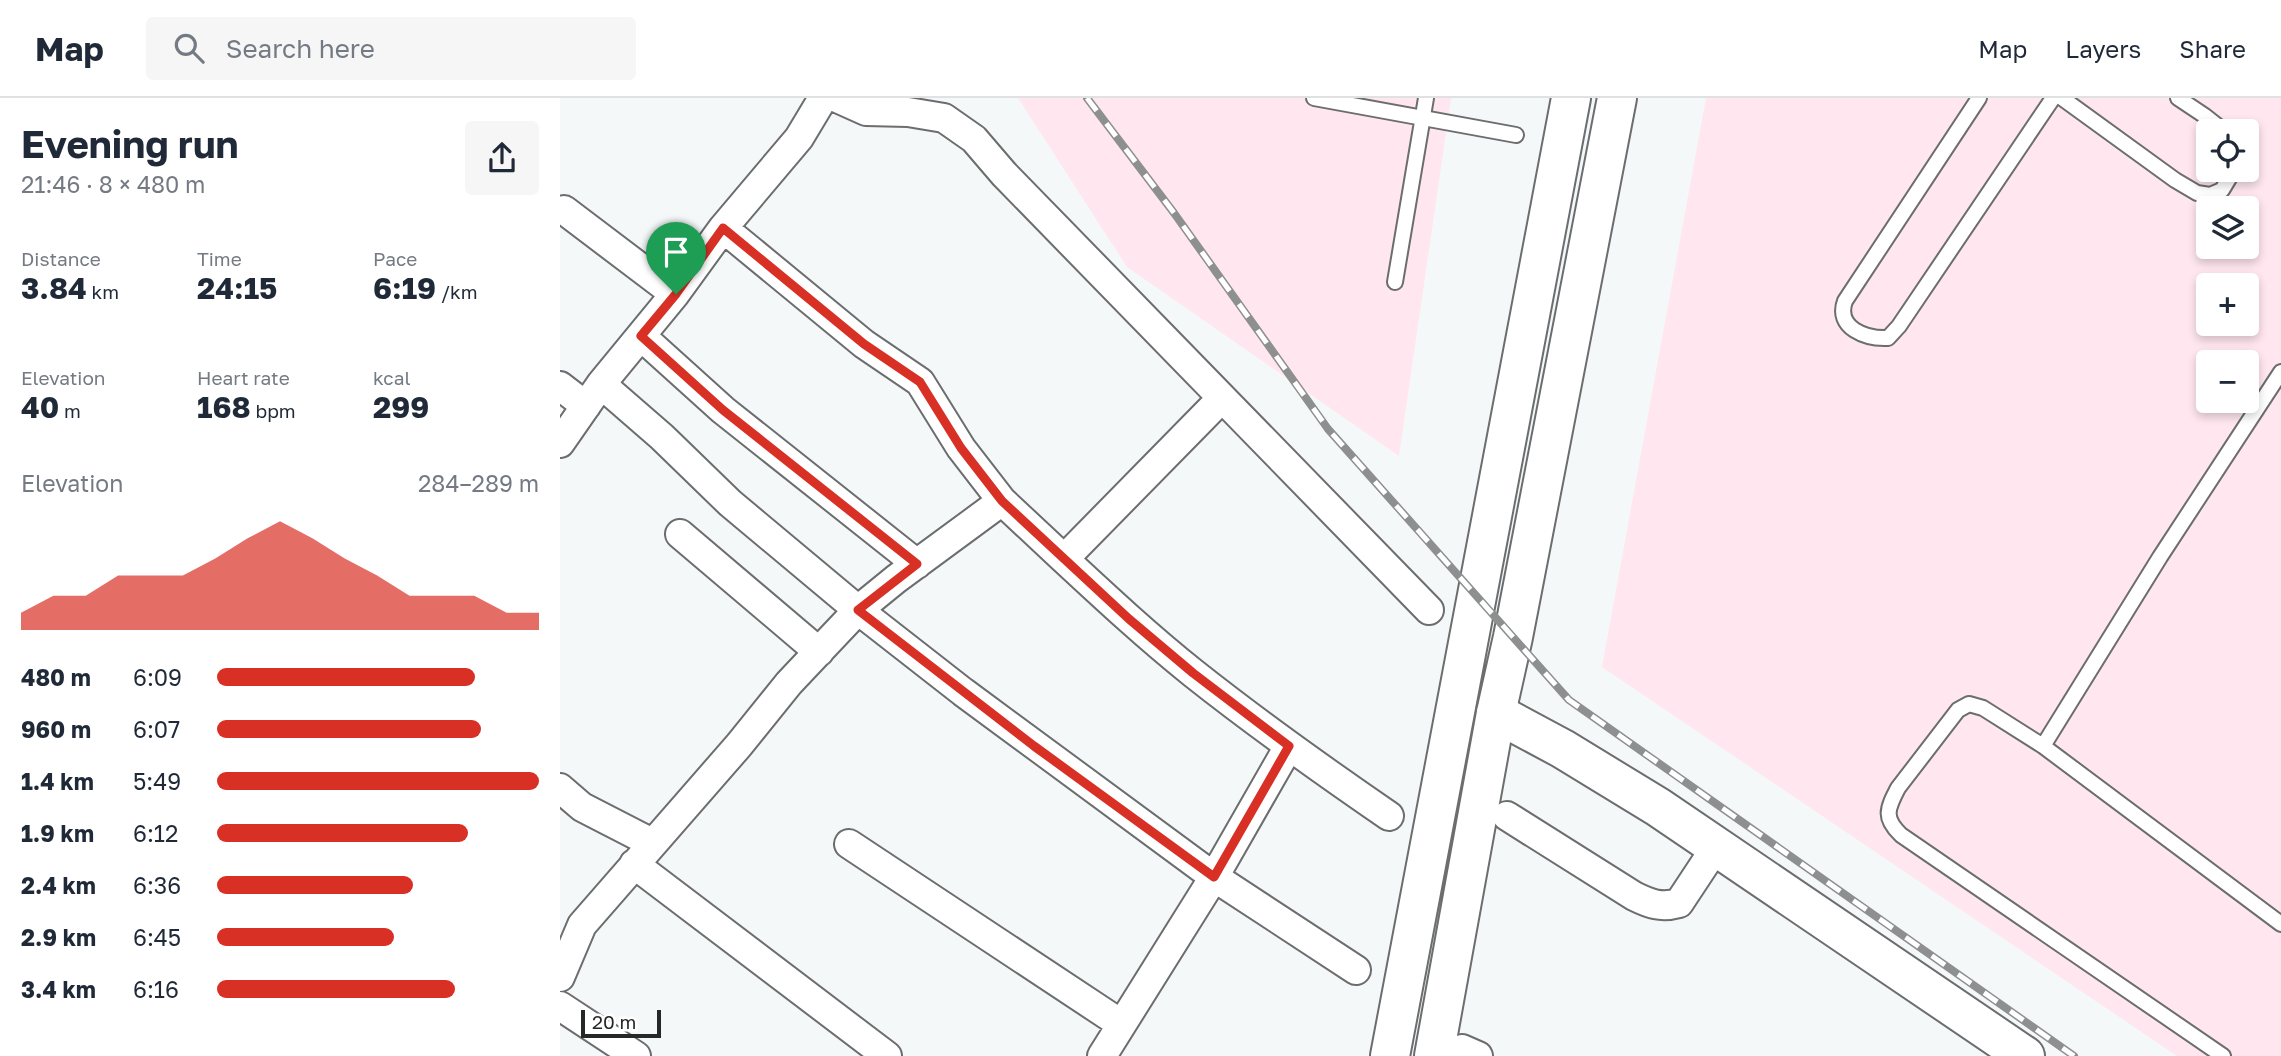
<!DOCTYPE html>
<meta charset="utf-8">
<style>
:root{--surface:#fff;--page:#f6f6f7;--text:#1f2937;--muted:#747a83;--line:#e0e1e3;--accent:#d93025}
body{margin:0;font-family:"Golos Text",sans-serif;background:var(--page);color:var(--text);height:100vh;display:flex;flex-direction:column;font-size:26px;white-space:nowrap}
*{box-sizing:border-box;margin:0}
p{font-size:23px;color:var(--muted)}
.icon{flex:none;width:38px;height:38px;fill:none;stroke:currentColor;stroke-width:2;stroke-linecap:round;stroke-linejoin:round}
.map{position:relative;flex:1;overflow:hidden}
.panel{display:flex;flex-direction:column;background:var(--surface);width:560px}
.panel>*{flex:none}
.buttons{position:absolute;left:1636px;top:21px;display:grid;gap:14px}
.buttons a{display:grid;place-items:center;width:63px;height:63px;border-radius:7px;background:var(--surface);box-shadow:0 4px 10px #0003;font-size:35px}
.scale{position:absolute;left:21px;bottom:18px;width:80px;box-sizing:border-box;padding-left:7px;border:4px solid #262727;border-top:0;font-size:19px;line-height:24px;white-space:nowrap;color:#262727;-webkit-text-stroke:5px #fff;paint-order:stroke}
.pin{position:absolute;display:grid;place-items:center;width:60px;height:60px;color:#fff;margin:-72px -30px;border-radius:50% 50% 50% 0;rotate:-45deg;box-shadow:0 0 7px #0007}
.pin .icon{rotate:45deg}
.round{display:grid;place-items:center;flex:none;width:74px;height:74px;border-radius:7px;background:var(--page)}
.summary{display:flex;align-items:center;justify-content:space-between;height:119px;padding:0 21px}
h1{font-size:38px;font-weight:700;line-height:52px}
.stats{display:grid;grid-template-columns:repeat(3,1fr);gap:10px;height:119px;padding:7px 21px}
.stats div{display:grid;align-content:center}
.stats b{font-size:30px;font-weight:700}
.stats small{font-size:19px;font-weight:400}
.stats p{font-size:19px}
.chart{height:196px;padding:14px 21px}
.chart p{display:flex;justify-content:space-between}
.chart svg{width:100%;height:126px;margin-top:7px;fill:var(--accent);opacity:.7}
ul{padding:0 21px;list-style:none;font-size:23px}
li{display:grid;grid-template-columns:112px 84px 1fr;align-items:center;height:52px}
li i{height:18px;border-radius:9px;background:var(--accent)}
header{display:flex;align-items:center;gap:42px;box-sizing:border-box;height:98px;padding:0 35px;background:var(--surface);border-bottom:2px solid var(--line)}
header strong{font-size:33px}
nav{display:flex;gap:38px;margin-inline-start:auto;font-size:24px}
.search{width:490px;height:63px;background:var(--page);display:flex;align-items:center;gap:18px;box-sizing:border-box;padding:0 24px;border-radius:7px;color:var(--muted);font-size:26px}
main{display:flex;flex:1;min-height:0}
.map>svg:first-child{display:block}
.industrial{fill:#ffe6ef;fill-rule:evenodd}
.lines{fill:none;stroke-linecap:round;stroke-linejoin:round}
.lane-casing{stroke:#6b6d6e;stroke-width:18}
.street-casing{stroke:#6b6d6e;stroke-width:32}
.secondary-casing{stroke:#6b6d6e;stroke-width:42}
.primary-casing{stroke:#6b6d6e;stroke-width:42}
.lane{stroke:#fff;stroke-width:14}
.street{stroke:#fff;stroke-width:28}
.secondary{stroke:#fff;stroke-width:38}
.primary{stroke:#fff;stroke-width:38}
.rail-casing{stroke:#8e9090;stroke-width:8}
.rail{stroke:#fff;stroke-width:5;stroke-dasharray:16;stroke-linecap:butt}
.route-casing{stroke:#fff;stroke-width:14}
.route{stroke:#d93025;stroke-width:9}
</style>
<header>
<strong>Map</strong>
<div class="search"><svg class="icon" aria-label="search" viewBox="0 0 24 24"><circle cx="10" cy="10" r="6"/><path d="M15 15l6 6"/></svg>Search here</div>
<nav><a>Map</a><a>Layers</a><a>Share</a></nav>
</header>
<main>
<section class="panel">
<div class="summary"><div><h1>Evening run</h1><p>21:46 · 8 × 480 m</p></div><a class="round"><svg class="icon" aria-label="share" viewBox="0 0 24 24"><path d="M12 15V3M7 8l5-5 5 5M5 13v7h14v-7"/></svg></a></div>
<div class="stats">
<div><p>Distance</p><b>3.84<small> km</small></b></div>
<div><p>Time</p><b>24:15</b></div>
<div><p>Pace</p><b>6:19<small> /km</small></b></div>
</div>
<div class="stats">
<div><p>Elevation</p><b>40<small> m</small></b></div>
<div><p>Heart rate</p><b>168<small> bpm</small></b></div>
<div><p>kcal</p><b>299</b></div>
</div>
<div class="chart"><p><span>Elevation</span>284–289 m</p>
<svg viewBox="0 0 160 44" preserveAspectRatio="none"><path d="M0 44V38L10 32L20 32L30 25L40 25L50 25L60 19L70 12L80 6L90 12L100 19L110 25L120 32L130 32L140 32L150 38L160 38V44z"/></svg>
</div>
<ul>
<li><b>480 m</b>6:09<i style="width:80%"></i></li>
<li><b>960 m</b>6:07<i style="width:82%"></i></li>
<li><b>1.4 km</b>5:49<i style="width:100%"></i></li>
<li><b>1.9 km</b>6:12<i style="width:78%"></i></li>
<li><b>2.4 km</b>6:36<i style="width:61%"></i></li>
<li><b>2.9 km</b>6:45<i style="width:55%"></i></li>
<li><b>3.4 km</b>6:16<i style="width:74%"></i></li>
</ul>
</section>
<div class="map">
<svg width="1721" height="958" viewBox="0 0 1721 958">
<rect width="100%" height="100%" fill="#f5f8f9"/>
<path class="industrial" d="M458,0H891L839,358L567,169Z
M1146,0H1721V958H1617L1042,569ZM1648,33H1687V72H1648ZM1648,110H1687V149H1648ZM1648,187H1687V226H1648ZM1648,264H1687V303H1648Z"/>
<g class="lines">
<defs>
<path id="lane" d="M754,0L956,37
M1419,0L1285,203C1275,230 1306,241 1328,240L1339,228L1493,0
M1502,0L1615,82L1637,95L1650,97L1662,92L1674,72
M1618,0L1645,18L1664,33
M835,184L866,0
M1483,648L1600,459L1721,274
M1663,958L1341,737C1323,720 1327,711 1338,690L1398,612L1409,606L1423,610L1483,648L1721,826"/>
<path id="street" d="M277,0L306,13L348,14L384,20L414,41L444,76L869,512
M4,112L115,196
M81,238L163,312L357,466
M41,286L102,339L170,405L298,512L403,594L654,779L796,872
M0,288L26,308
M0,345L41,286L115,196L163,130L239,40L263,0
M442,403L504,461L662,300
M120,436L259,554
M504,461C546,500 588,539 633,575C696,625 762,672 829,718
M0,690L22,709L92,745
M947,718L1074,798C1090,806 1101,810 1119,805L1156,749
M289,746L561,926
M74,766L327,958
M0,879L22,827L179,647L229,585L298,512L336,481L442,403L401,350L360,284L304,246L163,130
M0,908L76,958
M902,951L918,958
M542,958L654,779L729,648"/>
<path id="secondary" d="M936,615L1003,651L1098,709L1465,958"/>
<path id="primary" d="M830,958L1011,0
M874,958L936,615L953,539L1057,0"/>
</defs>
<use href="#lane" class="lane-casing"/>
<use href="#street" class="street-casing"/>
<use href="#secondary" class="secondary-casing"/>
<use href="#primary" class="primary-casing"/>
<use href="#lane" class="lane"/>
<use href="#street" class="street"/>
<use href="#secondary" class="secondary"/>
<use href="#primary" class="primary"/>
<defs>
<path id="rail" d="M527,0L614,115L768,331L1009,602L1514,958"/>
</defs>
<use href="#rail" class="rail-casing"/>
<use href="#rail" class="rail"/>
</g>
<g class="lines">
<defs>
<path id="route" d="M163,130L304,246L360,284L401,350L442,403L569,521L633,575L729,648L654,779L474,648L298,512L357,466L163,312L81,238L116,196Z"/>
</defs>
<use href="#route" class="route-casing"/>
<use href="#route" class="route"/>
</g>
</svg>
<div class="buttons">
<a><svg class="icon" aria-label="locate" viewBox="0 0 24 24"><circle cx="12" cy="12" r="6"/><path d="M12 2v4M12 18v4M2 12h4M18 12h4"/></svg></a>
<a><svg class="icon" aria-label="layers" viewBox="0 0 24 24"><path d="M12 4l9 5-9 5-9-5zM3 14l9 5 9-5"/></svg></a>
<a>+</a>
<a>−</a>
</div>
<div class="scale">20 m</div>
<div class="pin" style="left:116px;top:196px;background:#1e9e55"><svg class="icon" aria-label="arrive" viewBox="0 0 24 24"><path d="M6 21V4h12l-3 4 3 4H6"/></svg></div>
</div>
</main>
